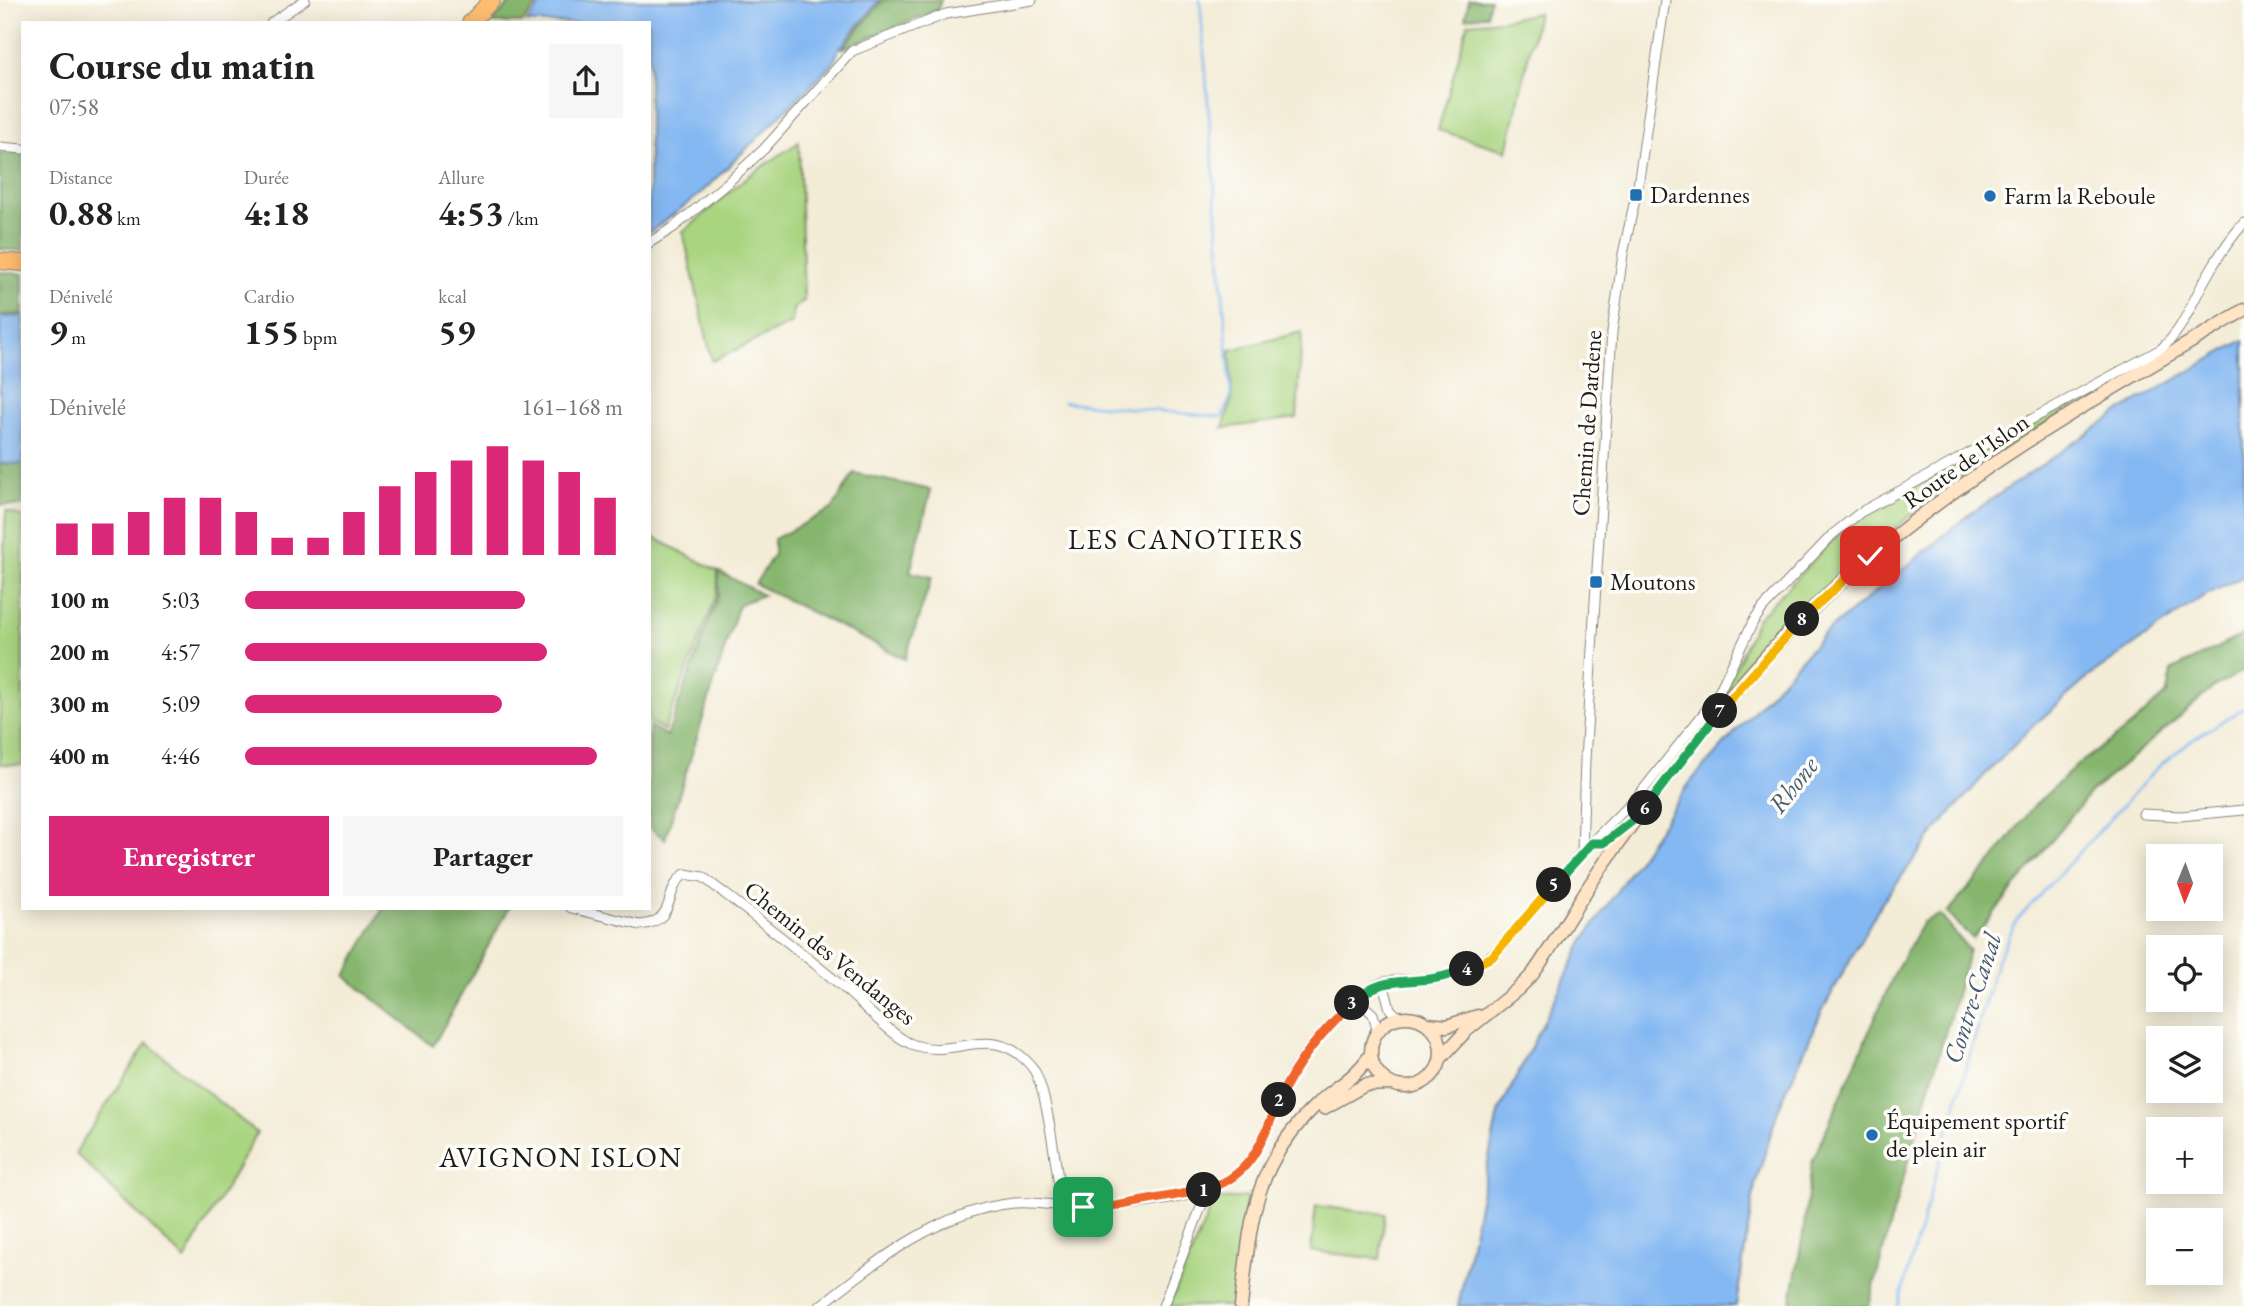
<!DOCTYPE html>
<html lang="fr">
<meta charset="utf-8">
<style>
:root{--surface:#fff;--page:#f6f6f6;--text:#222;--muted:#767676;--accent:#db2777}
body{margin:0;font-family:"EB Garamond",serif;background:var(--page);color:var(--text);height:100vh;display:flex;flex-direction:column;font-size:26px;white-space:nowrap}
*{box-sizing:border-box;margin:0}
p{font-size:23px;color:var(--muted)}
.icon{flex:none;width:38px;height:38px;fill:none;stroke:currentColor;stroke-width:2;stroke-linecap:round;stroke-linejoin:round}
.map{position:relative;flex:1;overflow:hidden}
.sheet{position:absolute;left:21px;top:21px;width:630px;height:889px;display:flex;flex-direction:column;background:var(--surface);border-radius:0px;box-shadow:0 4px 18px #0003}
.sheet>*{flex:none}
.needle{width:46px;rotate:181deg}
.controls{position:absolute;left:2146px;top:844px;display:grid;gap:14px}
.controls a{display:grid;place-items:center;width:77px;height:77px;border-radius:0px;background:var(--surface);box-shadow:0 4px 18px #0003;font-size:35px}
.pin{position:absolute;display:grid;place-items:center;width:60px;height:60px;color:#fff;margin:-30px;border-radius:14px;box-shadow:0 4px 10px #0006}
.km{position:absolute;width:35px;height:35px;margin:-18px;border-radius:50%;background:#222;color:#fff;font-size:19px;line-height:35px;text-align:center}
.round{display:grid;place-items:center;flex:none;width:74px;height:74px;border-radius:0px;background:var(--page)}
.head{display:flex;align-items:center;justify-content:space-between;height:119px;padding:0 28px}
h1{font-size:38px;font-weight:700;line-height:52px}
.metrics{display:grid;grid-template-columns:repeat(3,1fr);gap:10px;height:119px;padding:7px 28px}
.metrics div{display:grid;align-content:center}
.metrics b{font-size:35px;font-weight:700}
.metrics small{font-size:19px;font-weight:400}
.metrics p{font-size:19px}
.chart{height:196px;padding:14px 28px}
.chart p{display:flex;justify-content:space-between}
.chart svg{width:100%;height:126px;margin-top:7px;stroke:var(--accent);stroke-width:6}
.cta{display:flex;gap:14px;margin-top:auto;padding:14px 28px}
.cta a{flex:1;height:80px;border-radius:0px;background:var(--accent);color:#fff;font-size:28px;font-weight:700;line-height:80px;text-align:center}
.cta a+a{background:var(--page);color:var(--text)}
ul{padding:0 28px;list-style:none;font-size:23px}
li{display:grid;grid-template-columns:112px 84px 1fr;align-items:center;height:52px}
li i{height:18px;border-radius:9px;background:var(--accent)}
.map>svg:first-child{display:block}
.green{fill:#a9d480;stroke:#62784e;stroke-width:2}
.forest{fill:#86b66e;stroke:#516945;stroke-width:2}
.water{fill:#84b8f2;stroke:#506a87;stroke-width:2}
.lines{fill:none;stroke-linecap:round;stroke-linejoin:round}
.stream{stroke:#84b8f2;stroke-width:2.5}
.street-casing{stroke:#88847a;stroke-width:11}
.secondary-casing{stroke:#88847a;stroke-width:15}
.highway-casing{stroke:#88847a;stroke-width:18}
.street{stroke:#fff;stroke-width:9}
.secondary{stroke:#ffe4c6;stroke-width:12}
.highway{stroke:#febc70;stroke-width:16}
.split-1-casing{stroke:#fff;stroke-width:14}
.split-2-casing{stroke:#fff;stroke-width:14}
.split-3-casing{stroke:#fff;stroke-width:14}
.split-4-casing{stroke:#fff;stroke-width:14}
.split-5-casing{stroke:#fff;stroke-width:14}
.split-6-casing{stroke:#fff;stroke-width:14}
.split-7-casing{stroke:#fff;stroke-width:14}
.split-8-casing{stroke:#fff;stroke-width:14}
.split-9-casing{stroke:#fff;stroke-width:14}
.split-1{stroke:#f0652b;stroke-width:9}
.split-2{stroke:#f0652b;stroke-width:9}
.split-3{stroke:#f0652b;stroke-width:9}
.split-4{stroke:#22a559;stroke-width:9}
.split-5{stroke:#f5b400;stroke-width:9}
.split-6{stroke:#22a559;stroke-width:9}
.split-7{stroke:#22a559;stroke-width:9}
.split-8{stroke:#f5b400;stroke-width:9}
.split-9{stroke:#f5b400;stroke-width:9}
.poi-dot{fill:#1f6fb2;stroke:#fdfcf7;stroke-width:2.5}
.labels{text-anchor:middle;stroke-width:7;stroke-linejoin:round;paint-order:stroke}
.poi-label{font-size:24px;fill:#1c1c1c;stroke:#fdfcf7;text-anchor:start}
.street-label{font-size:24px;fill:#1c1c1c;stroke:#fdfcf7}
.water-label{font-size:26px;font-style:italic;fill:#465a72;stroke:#fdfcf7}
.quarter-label{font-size:28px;letter-spacing:2px;fill:#1c1c1c;stroke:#fdfcf7}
</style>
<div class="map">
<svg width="2244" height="1306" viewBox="0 0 2244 1306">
<rect width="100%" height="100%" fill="#fdfcf7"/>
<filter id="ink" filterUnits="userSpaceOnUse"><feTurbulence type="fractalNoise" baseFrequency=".0143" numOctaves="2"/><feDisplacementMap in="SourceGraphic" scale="14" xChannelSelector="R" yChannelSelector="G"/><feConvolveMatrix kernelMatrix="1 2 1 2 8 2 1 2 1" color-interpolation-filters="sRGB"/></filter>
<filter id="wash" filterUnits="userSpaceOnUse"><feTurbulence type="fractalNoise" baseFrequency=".00686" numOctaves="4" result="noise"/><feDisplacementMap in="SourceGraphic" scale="28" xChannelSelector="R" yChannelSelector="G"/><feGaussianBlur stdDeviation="1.57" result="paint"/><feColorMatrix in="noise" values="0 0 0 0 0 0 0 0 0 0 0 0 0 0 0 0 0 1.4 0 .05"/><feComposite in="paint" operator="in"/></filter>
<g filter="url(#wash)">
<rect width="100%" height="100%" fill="#f3ecd7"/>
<path class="green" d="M1538,13L1507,151L1438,130L1468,23L1502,20Z
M799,142L804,301L793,309L792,323L712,361L683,232L747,177Z
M1302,332L1297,418L1223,428L1232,398L1230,350Z
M2080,400L2070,409C2023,439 1972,467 1928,502C1852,560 1781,626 1721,700L1757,619L1849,523L2066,404Z
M6,511L23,517V765L0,764V637Z
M649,535L718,571L717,594L664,730L649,722Z
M147,1043L257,1133L185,1260L75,1153Z
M1247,1197L1232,1306H1169L1214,1200Z
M1316,1206L1385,1214L1380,1259L1311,1251Z"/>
<path class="forest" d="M513,0H540L523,23H491Z
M883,0H941L938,10L842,49Z
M1469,0H1490L1487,15L1465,18Z
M0,152L23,153V251L0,249Z
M0,272L23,274V314L0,315Z
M0,463L23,464V506L0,505Z
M854,473L931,490L910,572L932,577L905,659L755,584L774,554V539L832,509Z
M718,571L763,595L739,604L665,839L649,827V726L667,736L719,594Z
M2244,634V670L2213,688L2090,793L1973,939L1947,913L1990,864L2031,809L2076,766L2131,726L2167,693L2171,671Z
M383,908H509L433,1046L345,976Z
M1940,915L1969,950L1892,1217L1869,1306H1790L1803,1234L1812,1162L1896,970L1923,922Z"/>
<path class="water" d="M543,0H880L839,49L833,64L699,195L649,233V23H527Z
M23,316V464L0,463V317Z
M2244,340V576L2202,597L2090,676L2034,725L1983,777L1936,830L1879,907L1821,1013L1778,1110L1755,1185L1736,1306H1458L1498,1114L1584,940L1691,781L1823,635L1970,514L2122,410Z"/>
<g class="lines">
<path class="stream" d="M1064,402L1222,417L1231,396L1200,0
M1898,1306L1997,960L2017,920L2158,767L2192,740L2244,708"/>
</g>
</g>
<g filter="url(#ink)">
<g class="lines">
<defs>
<path id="street" d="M271,23L305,0
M0,147L23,149
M649,243L674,227L726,184L764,149L852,51L946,14L1032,0
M2143,814L2180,816L2244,810
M1592,843H1604L1630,822
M1582,852L1585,760L1612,332L1623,254L1638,186L1665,0
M571,908L640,925C679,921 662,890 685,874L703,877C746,910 790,943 832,978C853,994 888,1033 909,1043C955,1063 991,1018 1032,1067C1048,1088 1057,1176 1062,1206
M1383,983L1390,1009L1399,1018
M1356,999L1373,1014L1378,1031
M820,1306C876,1261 941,1210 1014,1203C1037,1201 1060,1207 1083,1207C1120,1207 1174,1201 1209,1189C1262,1171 1264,1125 1287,1082C1301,1056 1322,1032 1343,1012C1354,1001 1366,989 1381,983C1396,978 1413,981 1428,979C1456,977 1485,964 1504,944L1582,852L1639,795L1708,708L1717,696L1753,622L1763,608L1832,535L1861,512L2161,349C2182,331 2190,307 2203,283C2215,261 2227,242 2244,223
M1163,1306L1208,1189"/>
<path id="secondary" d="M1371 1052a35 35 0 1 1 70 0a35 35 0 1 1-70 0Z
M1428,1024L1447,1026L1478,1016
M1441,1058L1466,1031L1518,989L1532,975C1557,940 1577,903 1601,868C1653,793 1708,719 1770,652C1830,588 1898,530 1970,480C2058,418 2152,366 2244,310
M1324,1108L1365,1085L1390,1084
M1241,1306C1251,1222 1251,1168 1316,1105C1337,1085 1353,1081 1371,1054"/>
<path id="highway" d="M470,23L492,0
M0,261L23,263"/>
</defs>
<use href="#street" class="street-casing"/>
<use href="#secondary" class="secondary-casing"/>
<use href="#highway" class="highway-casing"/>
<use href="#street" class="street"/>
<use href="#secondary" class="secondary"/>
<use href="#highway" class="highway"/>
</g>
</g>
<g class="lines" filter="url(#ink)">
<defs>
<path id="split-1" d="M1083,1207L1116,1206L1204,1190"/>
<path id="split-2" d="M1204,1190C1252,1177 1262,1141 1279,1100"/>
<path id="split-3" d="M1279,1100C1296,1062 1322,1032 1352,1003"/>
<path id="split-4" d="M1352,1003C1379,978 1396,983 1430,979C1442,978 1455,973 1467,969"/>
<path id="split-5" d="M1467,969L1492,957L1554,885"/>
<path id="split-6" d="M1554,885L1592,843H1604L1640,815L1645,808"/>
<path id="split-7" d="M1645,808L1720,711"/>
<path id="split-8" d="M1720,711L1802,619"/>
<path id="split-9" d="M1802,619L1870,556"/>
</defs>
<use href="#split-1" class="split-1-casing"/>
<use href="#split-2" class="split-2-casing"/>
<use href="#split-3" class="split-3-casing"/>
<use href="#split-4" class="split-4-casing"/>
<use href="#split-5" class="split-5-casing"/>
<use href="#split-6" class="split-6-casing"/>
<use href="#split-7" class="split-7-casing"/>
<use href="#split-8" class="split-8-casing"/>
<use href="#split-9" class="split-9-casing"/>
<use href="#split-1" class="split-1"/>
<use href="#split-2" class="split-2"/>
<use href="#split-3" class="split-3"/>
<use href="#split-4" class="split-4"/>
<use href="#split-5" class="split-5"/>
<use href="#split-6" class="split-6"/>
<use href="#split-7" class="split-7"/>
<use href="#split-8" class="split-8"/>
<use href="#split-9" class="split-9"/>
</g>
<g class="poi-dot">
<rect x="1629" y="188" width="14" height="14" rx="3.5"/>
<circle cx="1990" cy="196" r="7"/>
<rect x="1589" y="575" width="14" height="14" rx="3.5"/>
<circle cx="1872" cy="1135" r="7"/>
</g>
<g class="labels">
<g class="poi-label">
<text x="1650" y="203">Dardennes</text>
<text x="2004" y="204">Farm la Reboule</text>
<text x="1610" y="590">Moutons</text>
<text x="1886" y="1129">Équipement sportif<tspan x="1886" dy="28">de plein air</tspan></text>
</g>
<g class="street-label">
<text transform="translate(1587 423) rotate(-86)" y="8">Chemin de Dardene</text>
<text transform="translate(1966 461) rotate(-35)" y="8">Route de l'Islon</text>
<text transform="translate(830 953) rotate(39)" y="8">Chemin des Vendanges</text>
</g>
<g class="water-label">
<text transform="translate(1793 785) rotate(-52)" y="9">Rhone</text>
<text transform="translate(1972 998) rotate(-72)" y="9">Contre-Canal</text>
</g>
<g class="quarter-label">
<text x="1186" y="549">LES CANOTIERS</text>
<text x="561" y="1167">AVIGNON ISLON</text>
</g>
</g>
</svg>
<div class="controls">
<a><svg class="needle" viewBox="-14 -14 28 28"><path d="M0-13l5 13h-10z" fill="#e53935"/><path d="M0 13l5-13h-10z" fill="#767676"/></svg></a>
<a><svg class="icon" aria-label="locate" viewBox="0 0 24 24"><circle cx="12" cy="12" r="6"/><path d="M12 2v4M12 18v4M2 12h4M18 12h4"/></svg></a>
<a><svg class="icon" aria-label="layers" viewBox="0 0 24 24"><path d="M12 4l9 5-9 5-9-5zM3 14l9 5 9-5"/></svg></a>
<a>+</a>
<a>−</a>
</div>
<div class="pin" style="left:1083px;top:1207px;background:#1e9e55"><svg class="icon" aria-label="arrive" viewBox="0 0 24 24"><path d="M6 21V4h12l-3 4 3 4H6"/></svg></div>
<div class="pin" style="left:1870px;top:556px;background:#d93025"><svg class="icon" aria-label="check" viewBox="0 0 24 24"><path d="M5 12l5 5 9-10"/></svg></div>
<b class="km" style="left:1204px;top:1190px">1</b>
<b class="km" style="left:1279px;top:1100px">2</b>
<b class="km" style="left:1352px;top:1003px">3</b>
<b class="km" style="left:1467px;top:969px">4</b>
<b class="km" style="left:1554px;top:885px">5</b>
<b class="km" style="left:1645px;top:808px">6</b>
<b class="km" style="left:1720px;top:711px">7</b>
<b class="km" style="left:1802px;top:619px">8</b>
<section class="sheet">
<div class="head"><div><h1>Course du matin</h1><p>07:58</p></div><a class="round"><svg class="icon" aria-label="share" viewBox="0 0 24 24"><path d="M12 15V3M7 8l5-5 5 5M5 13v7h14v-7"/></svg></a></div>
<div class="metrics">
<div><p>Distance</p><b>0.88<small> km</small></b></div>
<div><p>Durée</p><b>4:18</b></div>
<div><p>Allure</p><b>4:53<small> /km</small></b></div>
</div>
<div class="metrics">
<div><p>Dénivelé</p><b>9<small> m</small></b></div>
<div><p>Cardio</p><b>155<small> bpm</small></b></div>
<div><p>kcal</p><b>59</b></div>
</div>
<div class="chart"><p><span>Dénivelé</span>161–168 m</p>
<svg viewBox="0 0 160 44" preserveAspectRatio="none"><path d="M5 44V33M15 44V33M25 44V29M35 44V24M45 44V24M55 44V29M65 44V38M75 44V38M85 44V29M95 44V20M105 44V15M115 44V11M125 44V6M135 44V11M145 44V15M155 44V24"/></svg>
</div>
<ul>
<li><b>100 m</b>5:03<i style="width:74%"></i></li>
<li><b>200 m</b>4:57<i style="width:80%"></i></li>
<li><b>300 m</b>5:09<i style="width:68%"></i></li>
<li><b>400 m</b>4:46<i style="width:93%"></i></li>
</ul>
<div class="cta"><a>Enregistrer</a><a>Partager</a></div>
</section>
</div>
